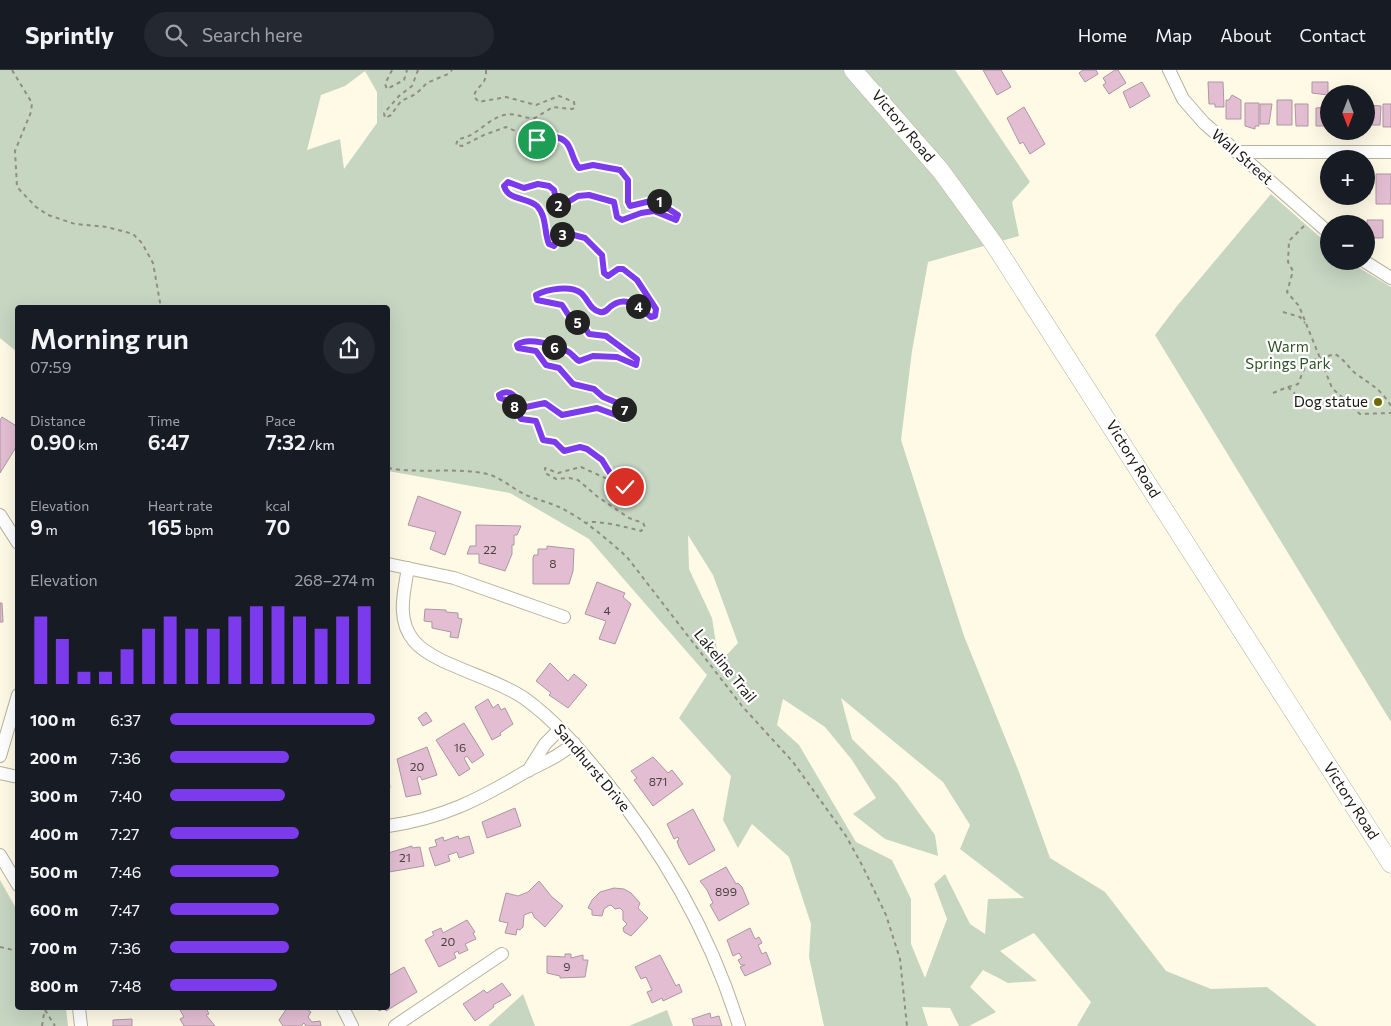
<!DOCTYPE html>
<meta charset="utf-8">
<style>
:root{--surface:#171b24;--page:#242831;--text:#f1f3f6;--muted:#9ea1a6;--line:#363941;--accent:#7c3aed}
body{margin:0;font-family:Commissioner,sans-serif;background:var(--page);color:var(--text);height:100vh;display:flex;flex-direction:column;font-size:19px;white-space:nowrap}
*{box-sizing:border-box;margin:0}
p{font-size:16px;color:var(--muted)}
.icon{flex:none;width:28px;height:28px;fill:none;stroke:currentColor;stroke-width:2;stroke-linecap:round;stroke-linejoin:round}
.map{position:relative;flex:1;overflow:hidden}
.panel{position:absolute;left:15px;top:235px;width:375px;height:705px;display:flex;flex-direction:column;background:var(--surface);border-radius:5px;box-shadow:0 5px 20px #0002}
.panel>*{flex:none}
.needle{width:32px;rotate:180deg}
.fabs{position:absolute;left:1320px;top:15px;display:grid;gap:10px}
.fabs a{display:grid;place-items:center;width:55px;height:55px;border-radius:50%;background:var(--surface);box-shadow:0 5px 20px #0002;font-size:25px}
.pin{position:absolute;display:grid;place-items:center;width:42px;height:42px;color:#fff;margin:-21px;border:2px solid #fff;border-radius:50%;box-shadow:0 1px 5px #0007}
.km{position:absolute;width:25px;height:25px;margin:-12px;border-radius:50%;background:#222;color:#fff;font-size:14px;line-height:25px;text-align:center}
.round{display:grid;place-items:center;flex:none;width:52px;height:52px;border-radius:26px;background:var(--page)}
.summary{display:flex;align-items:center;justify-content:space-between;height:85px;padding:0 15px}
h1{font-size:28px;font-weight:600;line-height:38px}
.figures{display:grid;grid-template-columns:repeat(3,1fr);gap:8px;height:85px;padding:5px 15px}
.figures div{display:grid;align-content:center}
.figures b{font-size:21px;font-weight:600}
.figures small{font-size:14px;font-weight:400}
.figures p{font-size:14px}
.chart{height:140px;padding:10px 15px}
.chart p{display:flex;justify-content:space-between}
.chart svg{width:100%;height:90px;margin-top:5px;stroke:var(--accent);stroke-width:6}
ul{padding:0 15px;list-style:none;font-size:16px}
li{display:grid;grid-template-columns:80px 60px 1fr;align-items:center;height:38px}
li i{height:12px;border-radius:6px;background:var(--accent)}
header{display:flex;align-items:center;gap:30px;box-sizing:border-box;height:70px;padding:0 25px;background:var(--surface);border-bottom:1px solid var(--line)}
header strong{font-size:24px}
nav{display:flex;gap:28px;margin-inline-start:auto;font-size:18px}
.search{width:350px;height:45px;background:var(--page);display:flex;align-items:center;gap:12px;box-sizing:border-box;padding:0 18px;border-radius:28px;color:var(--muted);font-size:19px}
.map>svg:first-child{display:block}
.green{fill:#c6d6c1;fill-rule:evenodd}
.building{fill:#e3bed2;stroke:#ad96a3}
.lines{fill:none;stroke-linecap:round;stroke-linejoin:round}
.minor-casing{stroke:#b7b29b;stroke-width:14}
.secondary-casing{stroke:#b7b29b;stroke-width:19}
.path{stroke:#918e7f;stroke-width:2;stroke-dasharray:4 4;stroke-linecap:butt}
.minor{stroke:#fff;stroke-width:12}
.secondary{stroke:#fff;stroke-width:18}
.route-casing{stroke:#fff;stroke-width:10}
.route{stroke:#7c3aed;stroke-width:6}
.poi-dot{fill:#6d6903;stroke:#fff;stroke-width:2}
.labels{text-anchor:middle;stroke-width:4.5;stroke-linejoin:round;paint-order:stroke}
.number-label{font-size:12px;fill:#4c4240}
.street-label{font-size:15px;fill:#1a1810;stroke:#fff}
.park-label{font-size:15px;fill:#2f5226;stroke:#fff}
.poi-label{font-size:15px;fill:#1a1810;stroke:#fff;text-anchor:end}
</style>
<header>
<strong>Sprintly</strong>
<div class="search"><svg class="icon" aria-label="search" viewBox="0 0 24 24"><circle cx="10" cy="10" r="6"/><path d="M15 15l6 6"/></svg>Search here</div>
<nav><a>Home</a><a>Map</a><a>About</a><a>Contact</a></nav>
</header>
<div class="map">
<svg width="1391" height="956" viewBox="0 0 1391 956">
<rect width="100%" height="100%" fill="#fefae6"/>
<path class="green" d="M0,0H955L1030,112L1012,132L1019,166L928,192L912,281L901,370L964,566L1019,702L1050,788L1105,822L1166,901L1211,919L1267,917L1317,956H1077L1091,932L1034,863L1000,881L1037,911L1008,913L983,900L970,917L996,942L969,956H959L950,938L922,937L928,956H824L809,887L811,854L789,787L752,754L738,778L723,750L731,706L679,648L707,605L589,469L510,423L388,401V238H18L17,282L0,268ZM365,1L377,22V53L344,99L340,69L307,80L321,25L345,16ZM688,465L713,505L738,573L719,593L712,548L689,499ZM841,628L943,712L970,755L960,779L1024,828L988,829L985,864L970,854L945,804L934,814L947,849L925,908L911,874V829L892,790L856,772L799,675L777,655L783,629L825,657L852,690L876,728L853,744L885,769L938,786L935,765L897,713L852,669Z
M1271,124L1329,175V191H1348L1391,217V652L1155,265L1177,236Z
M0,810L17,840L18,938H66L68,956H0Z
M523,924L535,956H488Z
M667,940L673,956H629Z"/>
<path class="building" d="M983,0H1001L1011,17L997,25Z
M1083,0H1096L1098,4L1085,12L1079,3Z
M1115,0H1118L1126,13L1109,24L1103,15L1106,13L1103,8Z
M1142,12L1150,26L1130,38L1123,22Z
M1208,12H1223L1224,37H1215V34H1209Z
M1312,12H1328V25L1312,23Z
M1232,25L1241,30V49H1226V30H1229Z
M1277,30H1292V55H1277Z
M1245,33H1259V56H1255V59L1245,56Z
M1260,34H1272L1269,54H1260Z
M1295,34H1308V56H1296Z
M1383,34H1391V57H1383Z
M1369,35L1381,36L1380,55H1371Z
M1024,37L1045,74L1030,84L1023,72L1020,74L1007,48Z
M1328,37V56H1316V38Z
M1376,104H1391V134H1376Z
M1366,105H1370V124H1366Z
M1367,150H1383V168H1373V164H1367Z
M2,347L18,357V374L0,403V350Z
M418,426L461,442L445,485L430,479L436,462L408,455Z
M476,455L521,456L517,465H514V475H512V484L505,501L479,493V484H467L470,476H476Z
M547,476L574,479L573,501L569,514H533V488L534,485H538V479H547Z
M597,512L625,523L623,527L631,534L615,574L599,569L606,551L585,544Z
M0,533H2L3,552H0Z
M425,539L446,540V542L458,543V548L462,549L458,568L450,567L451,562L432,558V552L424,551Z
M550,593L568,611L574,604L587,615L568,638L549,625L551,623L536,611Z
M488,629L493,638L498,634L501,640L505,638L513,654L500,663L501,665L492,670L475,637Z
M426,642L432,651L423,656L418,648Z
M464,653L484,685L472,693L467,686L464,688L470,699L459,706L436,670Z
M427,677L437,705L422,710L420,706L417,708L421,724L406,727L397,689Z
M653,687L668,703L672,700L683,714L653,736L634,710L637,708L631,701Z
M388,702L390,718L388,719Z
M515,738L521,756L487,768L482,752Z
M693,739L715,780L689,795L679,777L677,771L679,770L678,767L674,769L667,754Z
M458,766L459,769L469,766L474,783L459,788L457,782L448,785L450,791L435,796L429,778L437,776L435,770L443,767L444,771Z
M412,776V778L420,777L424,796L389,802L388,783Z
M726,797L736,814L738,813L742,817L749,834L719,851L710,835L713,833L707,820L700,811Z
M539,811L552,827L563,836L545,857L534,847L532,842L524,845L523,857L520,860L517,859L516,865L505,863L508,853L499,851L506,823L518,826L528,822Z
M614,818L624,819L631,823L640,833L638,838L648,848L631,866L624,862L623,858L627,854L623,850V841L620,838L615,839L611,835L608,836L604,839L602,846L592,845V840L588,838L592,830L600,822Z
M467,850L475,862L473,863L476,869L465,874L468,880L459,884L458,881L454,883L456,888L439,897L425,870L434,865L432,862L441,858L443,863Z
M750,858L755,869L759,867L762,873L758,875L762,884L766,882L771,894L745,906L740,897L745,895H741L738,890L742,888L739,883L733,886L727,870Z
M565,884H571V888L583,885V890H588L585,907L560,908V906L547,903V886L565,887Z
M660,885L676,916L679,914L682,922L663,931L662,928L652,933L647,922L652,920L646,907L641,909L635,897Z
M404,897L417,922L386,941L385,938L379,941L377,938H388V906Z
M502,913L511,925L493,935L494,937L475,951L463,934L484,920L487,923Z
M179,938H206L209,944L206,945L215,956H184L180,949L184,947Z
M287,938H305L311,942L308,947L312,952L320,951L321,956H306L304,953L301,956H283L279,950Z
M710,943L711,948L719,946L722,956H694L692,949Z
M132,949V956H113V950Z"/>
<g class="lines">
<defs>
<path id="minor" d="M1169,0L1183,29L1204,53L1329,163
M1236,82H1391
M1364,191L1391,208
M0,445L18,473
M388,494L454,508L564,547
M408,498C404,522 396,550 414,571C434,595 494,607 524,628C553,649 576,675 599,703C661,778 710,862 739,956
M0,686L18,625
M528,701L545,674L560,659
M0,703L18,707
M388,756C443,748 478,730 525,702C544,692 557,688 574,673
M0,785L18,815
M79,938L81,956
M343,938L352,956
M395,956L502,884"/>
<path id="secondary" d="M853,0L941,101L994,174L1391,794"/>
</defs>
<use href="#minor" class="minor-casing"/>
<use href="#secondary" class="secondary-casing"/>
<path class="path" d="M12,0L32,33L31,42L15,81L17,117L36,137L48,145L75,154L107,157L133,164L142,173L153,193L161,238
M392,0L385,14L387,19L404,10L407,0
M418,0L412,16L399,26L384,43L385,48L391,45L401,31L416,24L427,13L448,4L452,0
M486,0C487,17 476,14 474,27L479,32L506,27L536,35L559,26L574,32L575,38L572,39L553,37L535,48C524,49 516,42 504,45C486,50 476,67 458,69L456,75L462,76L484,65L506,57L537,70L559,68L568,75L579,98C596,96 627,90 630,116C630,123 627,130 630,136L655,130L678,145V149C668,151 662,141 652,141C641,142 632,150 622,150L617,147L614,132L589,125L577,126L561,136L557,135L553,121L549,116L538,114L524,118L508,112L504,117C508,131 528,127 537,136C547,146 544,163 549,174L554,175L562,164L566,163L585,168L602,185L604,203L608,206C612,203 617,197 622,199C632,202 657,235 656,244L651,247C645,242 639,235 632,232C615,226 610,244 600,242C589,239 588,228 580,222C570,216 543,218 535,226L537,230L562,235L571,249L582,253L589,264L606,266L635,287L638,291L636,295L617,287L593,286L579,291C574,289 572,283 567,281C555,275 527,266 517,275L518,278L536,281L546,295L561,300L573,314L593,319L603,327L620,334L626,342L624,348L597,338L562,345L545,333L526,337L516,326L503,322L499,325L500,327L511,332L521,349L536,351L543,370L555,372L564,381C569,380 575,377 580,377C593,378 605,392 610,403L630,412L631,416L627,418L581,397L558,403L545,398V403L556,409L569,408L578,410L598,427L629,448L643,453L645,457L641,461C630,458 595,449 586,453
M1304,156L1289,171L1288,192L1293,201L1287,222L1299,236L1332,318L1346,331
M1283,242L1300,247L1305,253
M1288,317L1298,314L1307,292L1335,284C1344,289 1348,297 1355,303C1371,315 1380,318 1391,336
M1273,323L1288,317L1297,326L1309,333L1337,330L1346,331L1360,344L1391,343
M388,398C420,404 456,397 487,404C500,407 512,418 524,424C536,430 550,432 563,439C585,450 608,470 627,487L742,636L793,692L846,766L863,797L886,845L900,889L907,956
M0,877L18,881
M45,940L55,956
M42,956L45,938"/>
<use href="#minor" class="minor"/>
<use href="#secondary" class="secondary"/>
</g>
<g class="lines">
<defs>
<path id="route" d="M537,70C543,69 548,67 554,67C573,68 570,88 579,98L593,95L620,100L628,110V132L630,136L655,130L678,145L676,150L654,141L641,143L622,150L617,147L614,132L589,125L578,126L561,136L557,134L554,120L549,116L538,114L524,118L508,112L504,116C508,131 528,127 537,136C547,146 544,163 549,174L554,176L562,164L566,163L585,168L602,185L604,203L608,206L618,199H623L637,210L656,239L655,246L651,247C638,237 626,224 610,237C607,240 605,243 600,242C590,240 588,229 581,223C571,215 547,219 536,225L537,230L562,235L571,249L582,253L589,264L606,266L637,289L636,295L617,287L593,286L579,291C574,288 572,283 567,281C555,275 527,266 517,275L518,278L536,281L546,295L559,298L573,314L594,319L603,327L620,334L626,342L624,348L597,338L562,345L545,333L526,337C517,332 512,316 499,325L500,328L512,332L521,349L536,351L543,370L555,372L564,381L580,377L587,379L602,390L610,403L630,412V417H625"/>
</defs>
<use href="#route" class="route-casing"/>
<use href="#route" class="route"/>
</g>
<circle class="poi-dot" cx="1378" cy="332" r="5"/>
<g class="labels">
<g class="number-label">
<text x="490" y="484">22</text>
<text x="553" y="498">8</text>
<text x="607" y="545">4</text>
<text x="460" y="682">16</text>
<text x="417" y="701">20</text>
<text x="658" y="716">871</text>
<text x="405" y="792">21</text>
<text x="726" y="826">899</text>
<text x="448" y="876">20</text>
<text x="567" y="901">9</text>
</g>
<g class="street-label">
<text transform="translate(903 56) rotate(50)" y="5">Victory Road</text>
<text transform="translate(1242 87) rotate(41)" y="5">Wall Street</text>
<text transform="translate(1133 389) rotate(58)" y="5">Victory Road</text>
<text transform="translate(725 596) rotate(51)" y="5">Lakeline Trail</text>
<text transform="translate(592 698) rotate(50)" y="5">Sandhurst Drive</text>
<text transform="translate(1351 731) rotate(57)" y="5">Victory Road</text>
</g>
<g class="park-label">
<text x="1288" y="282">Warm<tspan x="1288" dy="17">Springs Park</tspan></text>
</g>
<g class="poi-label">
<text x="1368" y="337">Dog statue</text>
</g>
</g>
</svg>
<div class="fabs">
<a><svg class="needle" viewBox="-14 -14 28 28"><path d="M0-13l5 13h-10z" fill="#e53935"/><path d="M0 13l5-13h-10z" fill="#9ea1a6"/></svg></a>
<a>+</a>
<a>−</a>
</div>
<div class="pin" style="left:537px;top:70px;background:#1e9e55"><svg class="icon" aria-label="arrive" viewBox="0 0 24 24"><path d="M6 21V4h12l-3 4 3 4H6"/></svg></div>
<div class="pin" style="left:625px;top:417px;background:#d93025"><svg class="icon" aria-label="check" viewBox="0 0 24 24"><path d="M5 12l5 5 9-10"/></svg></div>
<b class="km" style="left:659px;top:131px">1</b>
<b class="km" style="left:558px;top:135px">2</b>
<b class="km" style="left:562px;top:164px">3</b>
<b class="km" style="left:638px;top:236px">4</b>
<b class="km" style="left:577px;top:252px">5</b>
<b class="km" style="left:554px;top:277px">6</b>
<b class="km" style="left:624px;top:339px">7</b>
<b class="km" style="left:514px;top:336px">8</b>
<section class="panel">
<div class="summary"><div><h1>Morning run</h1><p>07:59</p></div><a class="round"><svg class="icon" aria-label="share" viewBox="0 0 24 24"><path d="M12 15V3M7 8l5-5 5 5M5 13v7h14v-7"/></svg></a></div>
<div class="figures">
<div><p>Distance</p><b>0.90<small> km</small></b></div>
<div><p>Time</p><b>6:47</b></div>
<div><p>Pace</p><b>7:32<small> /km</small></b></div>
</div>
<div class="figures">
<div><p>Elevation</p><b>9<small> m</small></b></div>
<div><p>Heart rate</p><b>165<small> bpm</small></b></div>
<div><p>kcal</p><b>70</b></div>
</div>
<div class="chart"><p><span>Elevation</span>268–274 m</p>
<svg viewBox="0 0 160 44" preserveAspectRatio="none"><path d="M5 44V11M15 44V22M25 44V38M35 44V38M45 44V27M55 44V17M65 44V11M75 44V17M85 44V17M95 44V11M105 44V6M115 44V6M125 44V11M135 44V17M145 44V11M155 44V6"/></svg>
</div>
<ul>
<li><b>100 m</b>6:37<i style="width:100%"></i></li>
<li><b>200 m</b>7:36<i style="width:58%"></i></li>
<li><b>300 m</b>7:40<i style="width:56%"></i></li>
<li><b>400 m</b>7:27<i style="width:63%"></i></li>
<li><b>500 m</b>7:46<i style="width:53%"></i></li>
<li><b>600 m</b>7:47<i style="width:53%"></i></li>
<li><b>700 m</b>7:36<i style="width:58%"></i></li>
<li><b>800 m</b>7:48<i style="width:52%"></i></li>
</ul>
</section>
</div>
